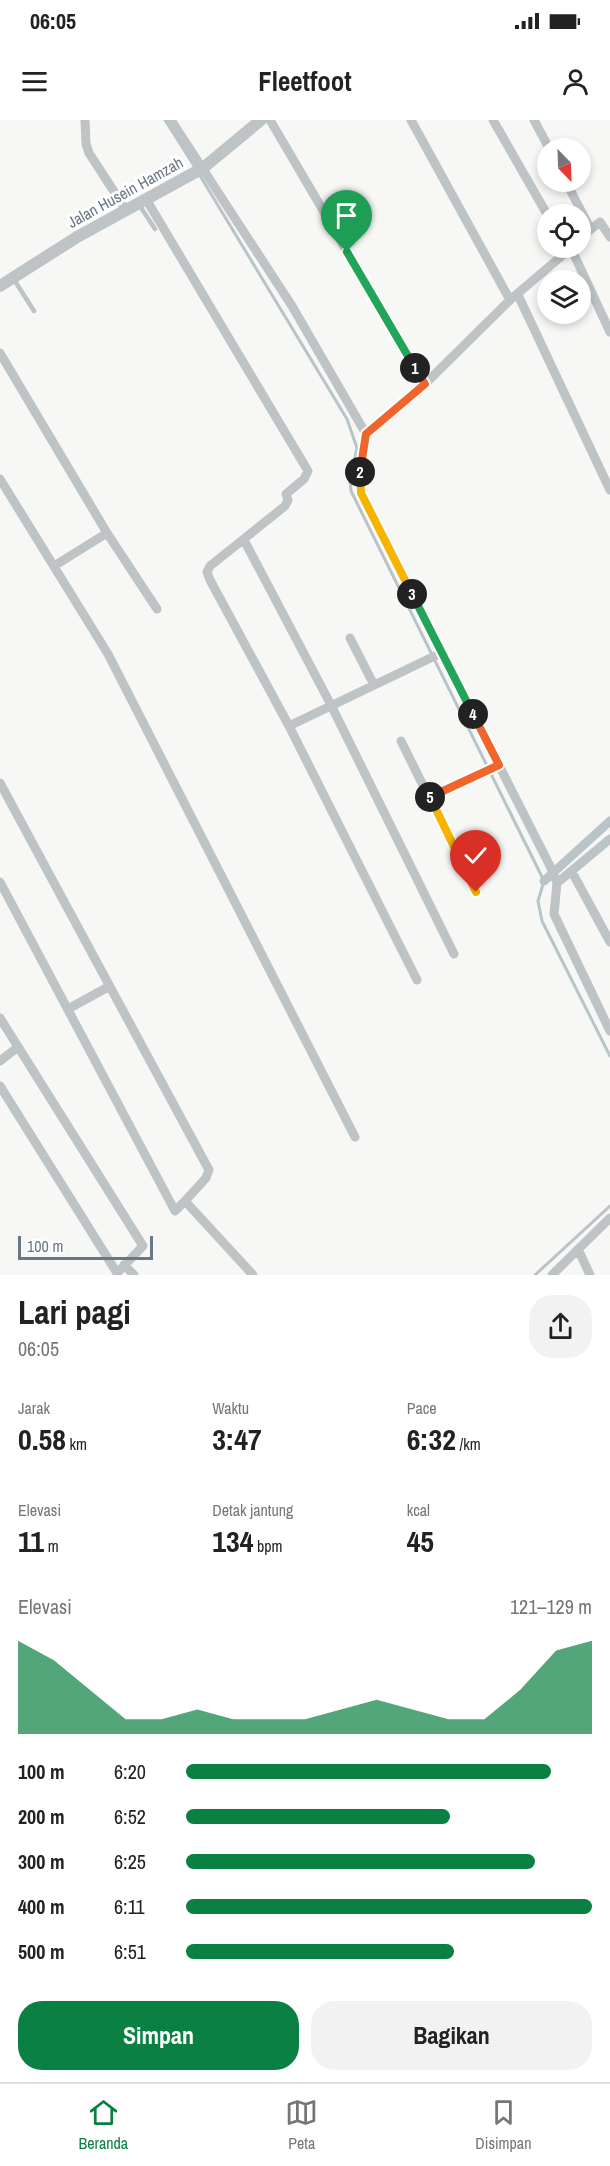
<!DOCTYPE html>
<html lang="id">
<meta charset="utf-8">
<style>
:root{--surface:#fff;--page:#f2f2f2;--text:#222;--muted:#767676;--line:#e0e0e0;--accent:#0b8043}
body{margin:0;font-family:"Archivo Narrow",sans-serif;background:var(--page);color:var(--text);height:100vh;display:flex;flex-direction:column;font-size:22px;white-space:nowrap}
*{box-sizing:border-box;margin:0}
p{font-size:20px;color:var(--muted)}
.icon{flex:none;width:33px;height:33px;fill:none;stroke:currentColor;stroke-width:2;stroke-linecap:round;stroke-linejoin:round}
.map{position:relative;height:1155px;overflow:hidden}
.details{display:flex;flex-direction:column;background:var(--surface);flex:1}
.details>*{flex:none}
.needle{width:39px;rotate:157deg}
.fabs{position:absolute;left:537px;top:18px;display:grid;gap:12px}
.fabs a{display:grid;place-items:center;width:54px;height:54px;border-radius:50%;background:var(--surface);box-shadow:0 3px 9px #0003;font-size:30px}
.scale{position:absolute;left:18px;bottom:15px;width:135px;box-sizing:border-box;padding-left:6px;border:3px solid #687884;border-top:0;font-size:16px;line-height:21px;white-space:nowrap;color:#687884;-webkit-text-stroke:4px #fff;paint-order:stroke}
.pin{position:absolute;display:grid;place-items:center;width:51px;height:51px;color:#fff;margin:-62px -26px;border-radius:50% 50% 50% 0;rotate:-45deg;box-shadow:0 0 6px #0007}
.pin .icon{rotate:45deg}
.km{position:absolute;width:30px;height:30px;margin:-15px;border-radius:50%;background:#222;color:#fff;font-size:16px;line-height:30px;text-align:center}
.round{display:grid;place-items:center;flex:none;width:63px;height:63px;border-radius:24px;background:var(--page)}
.overview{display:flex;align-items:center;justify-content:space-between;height:102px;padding:0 18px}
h1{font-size:33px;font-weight:700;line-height:45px}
.stats{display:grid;grid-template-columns:repeat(3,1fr);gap:9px;height:102px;padding:6px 18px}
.stats div{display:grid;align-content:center}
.stats b{font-size:30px;font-weight:700}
.stats small{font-size:16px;font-weight:400}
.stats p{font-size:16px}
.chart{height:168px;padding:12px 18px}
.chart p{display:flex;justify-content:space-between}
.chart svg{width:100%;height:108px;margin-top:6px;fill:var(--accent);opacity:.7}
.action{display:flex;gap:12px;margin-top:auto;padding:12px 18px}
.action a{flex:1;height:69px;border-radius:24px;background:var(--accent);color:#fff;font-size:24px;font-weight:700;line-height:69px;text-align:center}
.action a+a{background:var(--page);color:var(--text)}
ul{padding:0 18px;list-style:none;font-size:20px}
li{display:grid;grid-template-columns:96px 72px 1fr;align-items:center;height:45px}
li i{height:15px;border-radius:8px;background:var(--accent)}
.status{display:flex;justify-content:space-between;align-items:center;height:42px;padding:0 30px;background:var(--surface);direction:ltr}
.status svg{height:16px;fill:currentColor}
header{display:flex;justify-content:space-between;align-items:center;height:78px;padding:0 18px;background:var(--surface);font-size:27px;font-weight:700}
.tabs{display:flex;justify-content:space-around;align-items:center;height:84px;border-top:2px solid var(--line);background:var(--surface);font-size:16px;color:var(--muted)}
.tabs a{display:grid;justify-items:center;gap:3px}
.tabs .active{color:var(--accent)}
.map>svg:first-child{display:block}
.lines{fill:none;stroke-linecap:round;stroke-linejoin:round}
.stream{stroke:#b8c4c8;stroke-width:3}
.canal{stroke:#b8c4c8;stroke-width:9}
.service{stroke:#bec3c6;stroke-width:4.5}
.minor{stroke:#bec3c6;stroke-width:9}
.tertiary{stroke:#bec3c6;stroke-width:12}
.split-1-casing{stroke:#fff;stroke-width:12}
.split-2-casing{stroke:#fff;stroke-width:12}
.split-3-casing{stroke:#fff;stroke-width:12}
.split-4-casing{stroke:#fff;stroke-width:12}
.split-5-casing{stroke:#fff;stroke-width:12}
.split-6-casing{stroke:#fff;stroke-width:12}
.split-1{stroke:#22a559;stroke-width:8}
.split-2{stroke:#f0652b;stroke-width:8}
.split-3{stroke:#f5b400;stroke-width:8}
.split-4{stroke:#22a559;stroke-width:8}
.split-5{stroke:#f0652b;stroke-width:8}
.split-6{stroke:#f5b400;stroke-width:8}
.labels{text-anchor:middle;stroke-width:6;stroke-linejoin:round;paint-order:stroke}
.street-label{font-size:16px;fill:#687884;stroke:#fff}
</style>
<div class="status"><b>06:05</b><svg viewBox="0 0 49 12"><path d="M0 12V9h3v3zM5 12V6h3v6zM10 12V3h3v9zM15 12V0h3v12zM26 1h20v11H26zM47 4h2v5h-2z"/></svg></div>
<header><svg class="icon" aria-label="menu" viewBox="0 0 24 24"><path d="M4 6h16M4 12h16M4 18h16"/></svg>Fleetfoot<svg class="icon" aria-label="person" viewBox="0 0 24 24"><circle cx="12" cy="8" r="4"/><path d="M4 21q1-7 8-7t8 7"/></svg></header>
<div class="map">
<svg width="610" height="1155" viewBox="0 0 610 1155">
<rect width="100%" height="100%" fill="#f7f7f5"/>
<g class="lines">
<path class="stream" d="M165,0L196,49
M199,54L347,299L357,328L350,361L351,371L544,761L538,781L542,801L610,936
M535,1155L610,1086"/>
<path class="canal" d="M544,761L610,701"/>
<path class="service" d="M138,83L155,109
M13,158L34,191"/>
<path class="minor" d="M85,0L86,24L89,33L126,90
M171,0L292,186L366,314L359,359L361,373L550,746L557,763L554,794L610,911
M270,0L425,264L510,180
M411,0L510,180L571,128L610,212
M493,0L548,96
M534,0L549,28
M566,62L590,108
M146,79L308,351L304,359L286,374L288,380L285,386L210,446L207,452L210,460L289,606L417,860
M580,118L600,102L610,117
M518,175L610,370
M0,233L107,413L157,489
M366,314L425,264
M0,359L108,534L355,1017
M244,420L331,585L454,834
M54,446L107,413
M350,518L374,565
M289,606L441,533
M401,621L476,772
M0,663L209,1050L206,1058L185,1081
M430,676L499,645
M572,752L610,822
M0,762L175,1091L185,1081L253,1155
M557,763L610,719
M68,889L108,867
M0,898L143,1126L117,1153L0,966
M0,941L18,927
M578,1129L590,1155
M124,1145L134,1155
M552,1155L610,1098"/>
<path class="tertiary" d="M0,166L77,117L203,48L261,0"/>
</g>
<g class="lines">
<defs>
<path id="split-1" d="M347,132L415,248"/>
<path id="split-2" d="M360,352L366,314L425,264L415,248"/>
<path id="split-3" d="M360,352L361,373L412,474"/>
<path id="split-4" d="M412,474L473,594"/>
<path id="split-5" d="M430,677L499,645L473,594"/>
<path id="split-6" d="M430,677L476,772"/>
</defs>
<use href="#split-1" class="split-1-casing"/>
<use href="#split-2" class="split-2-casing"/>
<use href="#split-3" class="split-3-casing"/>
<use href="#split-4" class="split-4-casing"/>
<use href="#split-5" class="split-5-casing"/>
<use href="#split-6" class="split-6-casing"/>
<use href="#split-1" class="split-1"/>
<use href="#split-2" class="split-2"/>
<use href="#split-3" class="split-3"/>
<use href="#split-4" class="split-4"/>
<use href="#split-5" class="split-5"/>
<use href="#split-6" class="split-6"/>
</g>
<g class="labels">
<g class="street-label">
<text transform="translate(125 72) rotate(-29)" y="6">Jalan Husein Hamzah</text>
</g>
</g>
</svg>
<div class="fabs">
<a><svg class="needle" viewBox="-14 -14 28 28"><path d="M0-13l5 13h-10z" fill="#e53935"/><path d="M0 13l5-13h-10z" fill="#767676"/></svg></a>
<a><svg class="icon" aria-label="locate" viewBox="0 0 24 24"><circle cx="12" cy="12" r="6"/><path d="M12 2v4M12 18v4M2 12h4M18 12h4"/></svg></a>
<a><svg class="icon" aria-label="layers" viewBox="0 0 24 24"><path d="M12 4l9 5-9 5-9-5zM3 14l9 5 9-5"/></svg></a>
</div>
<div class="scale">100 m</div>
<div class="pin" style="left:347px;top:132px;background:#1e9e55"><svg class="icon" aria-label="arrive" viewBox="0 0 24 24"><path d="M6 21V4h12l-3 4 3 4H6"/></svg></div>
<div class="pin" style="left:476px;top:772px;background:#d93025"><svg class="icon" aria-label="check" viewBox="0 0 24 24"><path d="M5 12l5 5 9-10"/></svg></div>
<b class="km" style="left:415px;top:248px">1</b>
<b class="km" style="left:360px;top:352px">2</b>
<b class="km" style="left:412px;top:474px">3</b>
<b class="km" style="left:473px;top:594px">4</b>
<b class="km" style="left:430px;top:677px">5</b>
</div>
<section class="details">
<div class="overview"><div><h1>Lari pagi</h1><p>06:05</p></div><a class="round"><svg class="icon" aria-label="share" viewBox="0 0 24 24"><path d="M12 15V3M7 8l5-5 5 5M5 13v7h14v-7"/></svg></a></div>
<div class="stats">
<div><p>Jarak</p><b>0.58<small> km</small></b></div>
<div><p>Waktu</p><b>3:47</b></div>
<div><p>Pace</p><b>6:32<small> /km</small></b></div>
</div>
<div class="stats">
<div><p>Elevasi</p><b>11<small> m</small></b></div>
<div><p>Detak jantung</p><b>134<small> bpm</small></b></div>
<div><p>kcal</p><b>45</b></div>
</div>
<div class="chart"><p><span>Elevasi</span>121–129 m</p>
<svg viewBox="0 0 160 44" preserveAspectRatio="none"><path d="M0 44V6L10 14L20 26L30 38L40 38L50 34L60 38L70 38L80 38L90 34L100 30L110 34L120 38L130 38L140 26L150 10L160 6V44z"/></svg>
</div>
<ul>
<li><b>100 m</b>6:20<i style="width:90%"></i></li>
<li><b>200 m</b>6:52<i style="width:65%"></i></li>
<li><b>300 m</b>6:25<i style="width:86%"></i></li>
<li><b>400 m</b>6:11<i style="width:100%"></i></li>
<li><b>500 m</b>6:51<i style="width:66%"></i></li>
</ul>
<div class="action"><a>Simpan</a><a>Bagikan</a></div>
</section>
<nav class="tabs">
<a class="active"><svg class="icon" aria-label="home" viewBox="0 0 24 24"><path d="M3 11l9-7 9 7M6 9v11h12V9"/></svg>Beranda</a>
<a><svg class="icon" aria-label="map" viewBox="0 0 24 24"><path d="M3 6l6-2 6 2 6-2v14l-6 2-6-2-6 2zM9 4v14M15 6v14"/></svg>Peta</a>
<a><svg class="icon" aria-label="saved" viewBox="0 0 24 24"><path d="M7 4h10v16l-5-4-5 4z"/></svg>Disimpan</a>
</nav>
